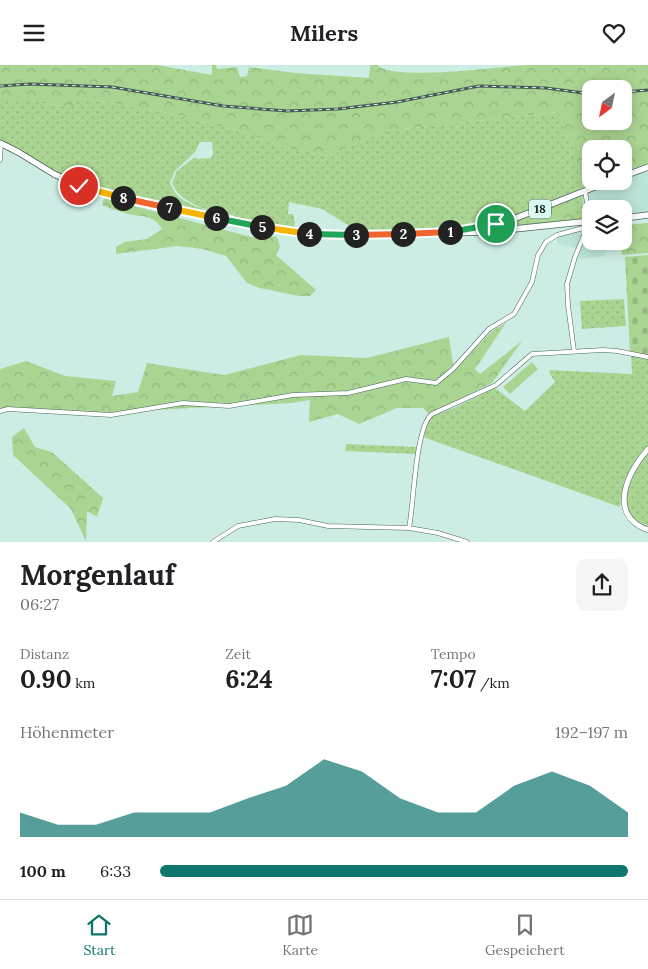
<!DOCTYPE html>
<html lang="de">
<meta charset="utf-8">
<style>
:root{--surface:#fff;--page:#f6f6f6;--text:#202124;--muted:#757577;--line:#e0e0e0;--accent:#0f766e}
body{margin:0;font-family:Lora,serif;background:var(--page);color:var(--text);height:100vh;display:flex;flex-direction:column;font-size:19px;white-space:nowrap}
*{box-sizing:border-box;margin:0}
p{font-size:16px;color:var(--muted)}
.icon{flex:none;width:28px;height:28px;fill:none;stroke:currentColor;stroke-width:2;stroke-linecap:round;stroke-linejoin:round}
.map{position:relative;height:477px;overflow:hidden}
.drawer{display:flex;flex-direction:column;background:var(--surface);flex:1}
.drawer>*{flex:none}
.needle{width:32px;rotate:213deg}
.controls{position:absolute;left:582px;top:15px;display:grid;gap:10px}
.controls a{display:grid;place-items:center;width:50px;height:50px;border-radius:10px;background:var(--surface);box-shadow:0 2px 12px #0003;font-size:25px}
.pin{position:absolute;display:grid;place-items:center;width:42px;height:42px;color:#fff;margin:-21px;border:2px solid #fff;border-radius:50%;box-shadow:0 1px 5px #0007}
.km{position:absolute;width:25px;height:25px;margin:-12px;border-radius:50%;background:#222;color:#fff;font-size:14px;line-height:25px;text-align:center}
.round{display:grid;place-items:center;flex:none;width:52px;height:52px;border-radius:10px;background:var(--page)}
.overview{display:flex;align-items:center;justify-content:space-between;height:85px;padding:0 20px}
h1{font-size:28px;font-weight:700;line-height:38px}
.stats{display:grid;grid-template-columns:repeat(3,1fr);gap:8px;height:85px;padding:5px 20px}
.stats div{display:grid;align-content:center}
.stats b{font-size:25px;font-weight:700}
.stats small{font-size:14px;font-weight:400}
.stats p{font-size:14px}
.chart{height:140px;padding:10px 20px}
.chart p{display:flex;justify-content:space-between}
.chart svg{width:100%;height:90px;margin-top:5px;fill:var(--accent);opacity:.7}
ul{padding:0 20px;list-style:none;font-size:16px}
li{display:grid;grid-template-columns:80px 60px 1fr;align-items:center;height:38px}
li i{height:12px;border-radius:6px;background:var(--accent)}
header{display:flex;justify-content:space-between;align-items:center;height:65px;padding:0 20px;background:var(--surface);font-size:22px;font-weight:700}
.menu{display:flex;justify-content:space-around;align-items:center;height:70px;border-top:1px solid var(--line);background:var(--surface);font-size:14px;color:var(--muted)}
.menu a{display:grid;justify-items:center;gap:2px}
.menu .selected{color:var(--accent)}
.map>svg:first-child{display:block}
.built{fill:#bbe3d8}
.grass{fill:url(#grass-dots);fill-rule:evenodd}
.forest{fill:url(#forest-crowns);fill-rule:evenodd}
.cemetery{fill:url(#cemetery-stones)}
.pitch{fill:#aad491}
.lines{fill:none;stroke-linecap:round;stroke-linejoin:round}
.minor-casing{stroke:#49655e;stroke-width:5}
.secondary-casing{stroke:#49655e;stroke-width:6}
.primary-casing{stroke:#49655e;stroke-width:7}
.minor{stroke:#fff;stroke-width:4}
.secondary{stroke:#fff;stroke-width:5}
.primary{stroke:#fff;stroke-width:5.5}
.rail-casing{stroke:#485954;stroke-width:3}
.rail{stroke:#dafaf1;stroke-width:1;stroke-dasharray:4;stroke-linecap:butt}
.split-1-casing{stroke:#fff;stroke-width:10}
.split-2-casing{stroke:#fff;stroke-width:10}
.split-3-casing{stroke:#fff;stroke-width:10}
.split-4-casing{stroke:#fff;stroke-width:10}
.split-5-casing{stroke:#fff;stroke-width:10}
.split-6-casing{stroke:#fff;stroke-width:10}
.split-7-casing{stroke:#fff;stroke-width:10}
.split-8-casing{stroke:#fff;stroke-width:10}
.split-9-casing{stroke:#fff;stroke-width:10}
.split-1{stroke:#22a559;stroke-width:6}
.split-2{stroke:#f0652b;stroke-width:6}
.split-3{stroke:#f0652b;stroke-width:6}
.split-4{stroke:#22a559;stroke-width:6}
.split-5{stroke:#f5b400;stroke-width:6}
.split-6{stroke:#22a559;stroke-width:6}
.split-7{stroke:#f5b400;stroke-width:6}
.split-8{stroke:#f0652b;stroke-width:6}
.split-9{stroke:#f5b400;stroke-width:6}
.labels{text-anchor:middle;stroke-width:4.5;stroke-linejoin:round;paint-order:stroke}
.shield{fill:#dafaf1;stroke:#51635e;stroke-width:1}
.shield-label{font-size:12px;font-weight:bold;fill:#16221f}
</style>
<header><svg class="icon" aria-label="menu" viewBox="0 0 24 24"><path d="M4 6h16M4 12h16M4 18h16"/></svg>Milers<svg class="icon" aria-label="heart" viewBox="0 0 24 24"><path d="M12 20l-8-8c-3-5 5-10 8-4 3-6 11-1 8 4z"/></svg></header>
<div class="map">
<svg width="648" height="477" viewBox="0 0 648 477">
<defs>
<pattern id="grass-dots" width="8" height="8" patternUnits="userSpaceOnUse" patternTransform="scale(1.25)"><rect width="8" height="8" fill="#aad491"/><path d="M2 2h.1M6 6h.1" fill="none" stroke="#92b67d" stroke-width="1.8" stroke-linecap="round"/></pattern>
<pattern id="forest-crowns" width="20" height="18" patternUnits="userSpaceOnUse" patternTransform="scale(1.25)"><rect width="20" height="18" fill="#aad491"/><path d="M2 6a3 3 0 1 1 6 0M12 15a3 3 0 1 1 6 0" fill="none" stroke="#92b67d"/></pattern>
<pattern id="cemetery-stones" width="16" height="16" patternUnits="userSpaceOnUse" patternTransform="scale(1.25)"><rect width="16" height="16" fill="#aad491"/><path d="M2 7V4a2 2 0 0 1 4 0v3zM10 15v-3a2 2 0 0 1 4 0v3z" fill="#92b67d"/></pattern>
</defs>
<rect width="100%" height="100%" fill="#cdede4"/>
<path class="built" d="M648,104V153L624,156V144H591V176H620V184L605,186V191L573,195L576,183L558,179L555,168L587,159L582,130L615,116H624V113Z"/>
<path class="grass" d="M83,33L159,46L246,68L282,82L329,91L384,66L559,47L573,82L582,123L533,144L500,155L461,157L440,165L399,168L354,167L351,162L322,144L289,137L288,149H293L295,159L294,164L236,155L233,150C212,147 181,140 172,118L177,106L195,92L197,94L211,93L213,89L212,77H200L195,87L175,106L170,117C177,144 211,142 228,153L97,124L61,110L11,80L0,75V36H31L70,42Z
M580,131L582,132L586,155L485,164L508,159ZM547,146L572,152L534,157L533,154Z
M624,234L626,261L582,264L580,236Z
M631,289L648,293V381L634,398L624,417L620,442L423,372L426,361L430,353L435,350L454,343L495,323L525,346L555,317L550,309L549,305L632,309Z
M346,379L416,382V389L345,386Z
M648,387V461C610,447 631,409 648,387Z"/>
<path class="forest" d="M0,0H157L212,10V0H216L217,4L237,2L240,12L247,11L249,2L296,8L369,13L370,0H377C394,17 502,1 529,0C568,0 608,0 648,0V98L624,107V84H591V116H599L582,123L573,82L558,47L384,66L329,91L282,82L246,68L159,46L83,33L71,42L31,36H0ZM591,24H624V56H591Z
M104,133L259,174L270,171L277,172L280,182L276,190L316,225L310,231H299L260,223L247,218L226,191L203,184L177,181L116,189V182L124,177L147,174L162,164C155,150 142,152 128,149C119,146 111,144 102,140Z
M571,138L575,141V148L572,152L534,157L533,154L547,146Z
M488,155H500L461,163L440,165L461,157Z
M648,158V188L622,190L620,176H624V160Z
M506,258L475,304L480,309L522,276L492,318L429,349L423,343H397L359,359L338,349L309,357L310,335L292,338L93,348L8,342L0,344V304L26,296L65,311L116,316L112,331L138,327L147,298L224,310L301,290L367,293L449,272L454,306L492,266Z
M24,363L35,382L52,387L103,433L97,452L87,446L86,476L71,444L13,390L12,372Z"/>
<path class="cemetery" d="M648,190V291L630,287L625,192Z"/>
<path class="pitch" d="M532,297L538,304L510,329L503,322Z"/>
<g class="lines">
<defs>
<path id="minor" d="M0,95L1,78
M574,286L568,240L567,219L575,192L590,156L585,126
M0,346L8,344L111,350L183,338L229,341L293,330L348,328L406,314L436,318L453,304L489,264L514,249L532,217L538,190L546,177L557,170L587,162
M409,463C414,439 415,362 432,349L496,320L532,289L603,285L617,286L648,292
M213,477L238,461L275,454L299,455L328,461L409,463L438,468L467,477"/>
<path id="secondary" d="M648,384C627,407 607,450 648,465"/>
<path id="primary" d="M0,78L18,87L54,109L89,125L232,157L278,165L343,170L415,169L485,167L591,156
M624,111L648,102
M624,153L648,150
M473,164L511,155L610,116"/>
</defs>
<use href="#minor" class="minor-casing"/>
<use href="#secondary" class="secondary-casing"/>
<use href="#primary" class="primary-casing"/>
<use href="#minor" class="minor"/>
<use href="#secondary" class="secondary"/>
<use href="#primary" class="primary"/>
<defs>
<path id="rail" d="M0,21L30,19L112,22L223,41L287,46L338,44L397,37L479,21L546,23L591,29
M624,27L648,25"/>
</defs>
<use href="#rail" class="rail-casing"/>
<use href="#rail" class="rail"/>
</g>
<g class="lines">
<defs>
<path id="split-1" d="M450,167L496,159"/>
<path id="split-2" d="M403,169L450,167"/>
<path id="split-3" d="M356,170L403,169"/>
<path id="split-4" d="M309,169L356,170"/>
<path id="split-5" d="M262,162L309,169"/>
<path id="split-6" d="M216,153L262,162"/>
<path id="split-7" d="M169,143L216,153"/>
<path id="split-8" d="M123,133L169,143"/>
<path id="split-9" d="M79,121L123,133"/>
</defs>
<use href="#split-1" class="split-1-casing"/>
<use href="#split-2" class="split-2-casing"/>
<use href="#split-3" class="split-3-casing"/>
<use href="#split-4" class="split-4-casing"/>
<use href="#split-5" class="split-5-casing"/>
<use href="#split-6" class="split-6-casing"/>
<use href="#split-7" class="split-7-casing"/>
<use href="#split-8" class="split-8-casing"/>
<use href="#split-9" class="split-9-casing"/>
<use href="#split-1" class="split-1"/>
<use href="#split-2" class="split-2"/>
<use href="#split-3" class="split-3"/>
<use href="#split-4" class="split-4"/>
<use href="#split-5" class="split-5"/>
<use href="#split-6" class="split-6"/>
<use href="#split-7" class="split-7"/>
<use href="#split-8" class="split-8"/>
<use href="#split-9" class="split-9"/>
</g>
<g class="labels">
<rect class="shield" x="529" y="134.5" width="22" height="19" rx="4"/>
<g class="shield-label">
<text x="540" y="148">18</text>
</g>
</g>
</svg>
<div class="controls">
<a><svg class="needle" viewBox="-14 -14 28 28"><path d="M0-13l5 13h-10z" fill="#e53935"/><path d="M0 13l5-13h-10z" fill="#757577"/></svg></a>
<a><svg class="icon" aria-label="locate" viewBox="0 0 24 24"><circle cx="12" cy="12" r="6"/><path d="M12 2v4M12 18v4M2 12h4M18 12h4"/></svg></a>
<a><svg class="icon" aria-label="layers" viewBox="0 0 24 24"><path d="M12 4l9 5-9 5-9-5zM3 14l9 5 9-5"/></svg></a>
</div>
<div class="pin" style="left:496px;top:159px;background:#1e9e55"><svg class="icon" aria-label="arrive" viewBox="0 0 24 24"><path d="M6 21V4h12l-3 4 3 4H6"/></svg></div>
<div class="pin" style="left:79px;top:121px;background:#d93025"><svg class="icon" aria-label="check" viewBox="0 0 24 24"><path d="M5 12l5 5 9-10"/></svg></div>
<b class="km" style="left:450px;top:167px">1</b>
<b class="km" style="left:403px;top:169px">2</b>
<b class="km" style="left:356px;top:170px">3</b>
<b class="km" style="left:309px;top:169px">4</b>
<b class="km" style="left:262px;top:162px">5</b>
<b class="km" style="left:216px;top:153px">6</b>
<b class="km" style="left:169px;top:143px">7</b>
<b class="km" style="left:123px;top:133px">8</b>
</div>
<section class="drawer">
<div class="overview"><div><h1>Morgenlauf</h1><p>06:27</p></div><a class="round"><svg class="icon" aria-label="share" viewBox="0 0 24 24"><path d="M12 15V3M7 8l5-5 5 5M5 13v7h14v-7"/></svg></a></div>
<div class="stats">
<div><p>Distanz</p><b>0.90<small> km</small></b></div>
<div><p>Zeit</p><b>6:24</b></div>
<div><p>Tempo</p><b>7:07<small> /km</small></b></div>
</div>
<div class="chart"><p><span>Höhenmeter</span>192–197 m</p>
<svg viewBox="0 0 160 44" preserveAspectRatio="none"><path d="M0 44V32L10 38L20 38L30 32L40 32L50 32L60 25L70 19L80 6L90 12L100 25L110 32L120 32L130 19L140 12L150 19L160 32V44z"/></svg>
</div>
<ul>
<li><b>100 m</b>6:33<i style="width:100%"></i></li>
</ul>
</section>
<nav class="menu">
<a class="selected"><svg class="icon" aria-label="home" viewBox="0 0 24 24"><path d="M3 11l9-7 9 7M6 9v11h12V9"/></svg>Start</a>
<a><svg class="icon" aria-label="map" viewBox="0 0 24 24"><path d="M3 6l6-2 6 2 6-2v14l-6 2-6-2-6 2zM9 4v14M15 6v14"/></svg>Karte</a>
<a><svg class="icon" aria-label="saved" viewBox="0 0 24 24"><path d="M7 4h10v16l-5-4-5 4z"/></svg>Gespeichert</a>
</nav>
